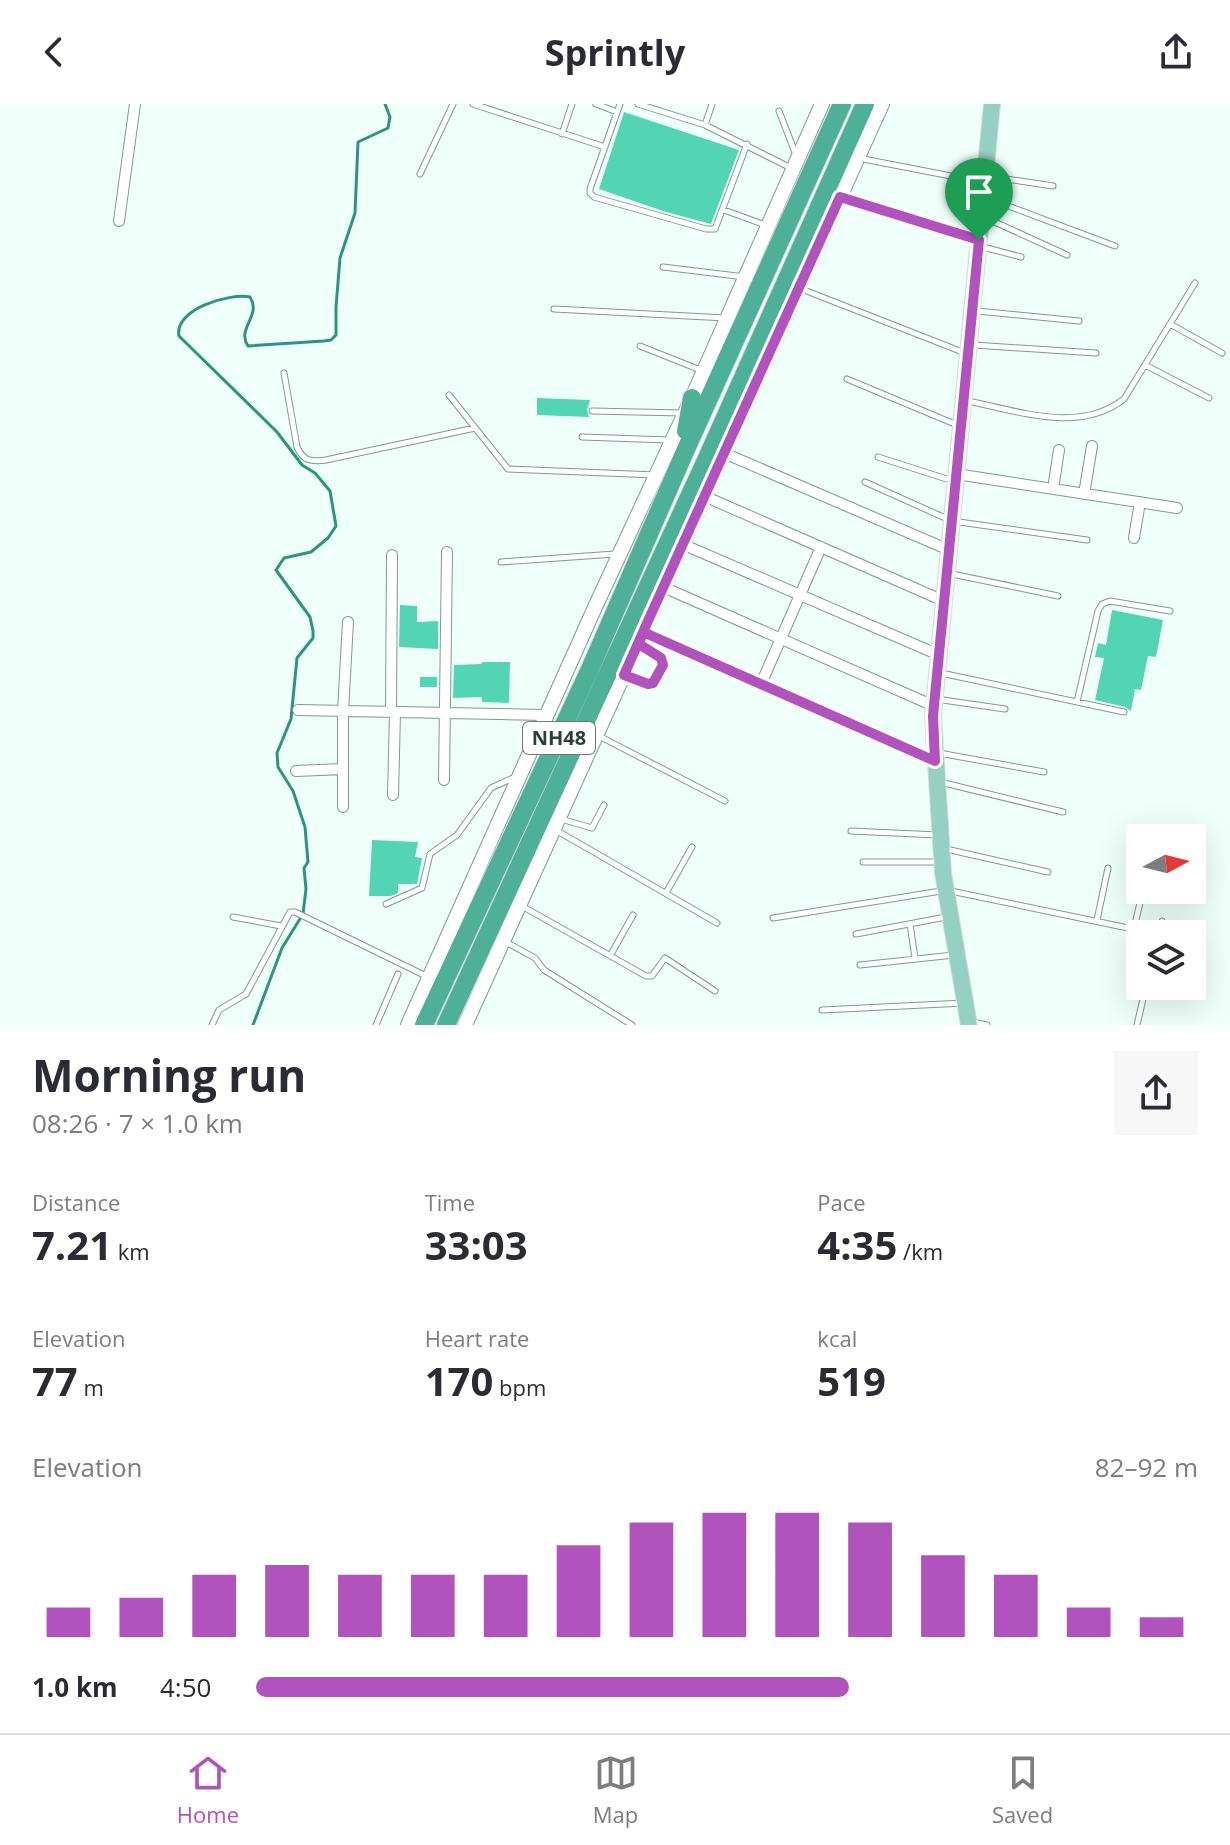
<!DOCTYPE html>
<meta charset="utf-8">
<style>
:root{--surface:#fff;--page:#f7f7f7;--text:#2b2b33;--muted:#7c7c81;--line:#e1e1e2;--accent:#b153bd}
body{margin:0;font-family:"Open Sans",sans-serif;background:var(--page);color:var(--text);height:100vh;display:flex;flex-direction:column;font-size:30px;white-space:nowrap}
*{box-sizing:border-box;margin:0}
p{font-size:26px;color:var(--muted)}
.icon{flex:none;width:44px;height:44px;fill:none;stroke:currentColor;stroke-width:2;stroke-linecap:round;stroke-linejoin:round}
.map{position:relative;height:921px;overflow:hidden}
.sheet{display:flex;flex-direction:column;background:var(--surface);flex:1}
.sheet>*{flex:none}
.needle{width:52px;rotate:83deg}
.fabs{position:absolute;left:1126px;top:720px;display:grid;gap:16px}
.fabs a{display:grid;place-items:center;width:80px;height:80px;border-radius:0px;background:var(--surface);box-shadow:0 8px 32px #0002;font-size:40px}
.pin{position:absolute;display:grid;place-items:center;width:68px;height:68px;color:#fff;margin:-82px -34px;border-radius:50% 50% 50% 0;rotate:-45deg;box-shadow:0 0 8px #0007}
.pin .icon{rotate:45deg}
.round{display:grid;place-items:center;flex:none;width:84px;height:84px;border-radius:0px;background:var(--page)}
.headline{display:flex;align-items:center;justify-content:space-between;height:136px;padding:0 32px}
h1{font-size:44px;font-weight:700;line-height:60px}
.metrics{display:grid;grid-template-columns:repeat(3,1fr);gap:12px;height:136px;padding:8px 32px}
.metrics div{display:grid;align-content:center}
.metrics b{font-size:40px;font-weight:700}
.metrics small{font-size:22px;font-weight:400}
.metrics p{font-size:22px}
.chart{height:224px;padding:16px 32px}
.chart p{display:flex;justify-content:space-between}
.chart svg{width:100%;height:144px;margin-top:8px;stroke:var(--accent);stroke-width:6}
ul{padding:0 32px;list-style:none;font-size:26px}
li{display:grid;grid-template-columns:128px 96px 1fr;align-items:center;height:60px}
li i{height:20px;border-radius:10px;background:var(--accent)}
header{display:flex;justify-content:space-between;align-items:center;height:104px;padding:0 32px;background:var(--surface);font-size:36px;font-weight:700}
.menu{display:flex;justify-content:space-around;align-items:center;height:112px;border-top:2px solid var(--line);background:var(--surface);font-size:22px;color:var(--muted)}
.menu a{display:grid;justify-items:center;gap:4px}
.menu .selected{color:var(--accent)}
.map>svg:first-child{display:block}
.lines{fill:none;stroke-linecap:round;stroke-linejoin:round}
.stream{stroke:#2e947c;stroke-width:3}
.building{fill:#53d5b3}
.lane-casing{stroke:#779d91;stroke-width:7}
.street-casing{stroke:#779d91;stroke-width:12}
.secondary-casing{stroke:#779d91;stroke-width:16}
.primary-casing{stroke:#d9dcdb;stroke-width:18}
.highway-casing{stroke:#d9dcdb;stroke-width:20}
.lane{stroke:#fff;stroke-width:5}
.street{stroke:#fff;stroke-width:10}
.secondary{stroke:#fff;stroke-width:14}
.primary{stroke:#95d0c1;stroke-width:16}
.highway{stroke:#4eb197;stroke-width:18}
.route-casing{stroke:#fff;stroke-width:16}
.route{stroke:#b153bd;stroke-width:10}
.labels{text-anchor:middle;stroke-width:8;stroke-linejoin:round;paint-order:stroke}
.shield{fill:#fff;stroke:#6d7974;stroke-width:2}
.shield-label{font-size:20px;font-weight:bold;fill:#2e3f39}
</style>
<header><svg class="icon" aria-label="back" viewBox="0 0 24 24"><path d="M15 5l-7 7 7 7"/></svg>Sprintly<svg class="icon" aria-label="share" viewBox="0 0 24 24"><path d="M12 15V3M7 8l5-5 5 5M5 13v7h14v-7"/></svg></header>
<div class="map">
<svg width="1230" height="921" viewBox="0 0 1230 921">
<rect width="100%" height="100%" fill="#effff9"/>
<g class="lines">
<path class="stream" d="M253,921L282,844L303,810L306,785L304,764L308,758L305,723L293,687L278,663L277,649L291,615L297,554L313,534V527L310,513L276,466L284,454L311,448L328,434L336,422L330,387L315,369L302,361L277,328L179,232C174,205 229,189 250,193C262,212 236,224 248,242L324,237L331,236L336,231V203L340,154L355,109L358,38L388,24L390,13L385,0"/>
</g>
<path class="building" d="M624,8L739,46L711,120L666,108L599,85Z
M537,294L590,296L587,306L589,313L537,311Z
M400,501L417,502V518L438,517V545L399,543Z
M1112,506L1163,516L1156,553L1148,552L1141,586L1135,585L1131,607L1125,603L1095,596L1104,554L1095,553L1098,539L1106,541Z
M482,558H510L509,599L482,598V593L453,594L454,561L482,560Z
M420,573H437V583H420Z
M372,736L418,738L415,753L422,754L417,780H398V789L391,792H369Z"/>
<g class="lines">
<defs>
<path id="lane" d="M473,0L605,43
M596,0L617,8
M620,0L590,85V89L594,93L706,125H715L747,40
M638,0L705,21L791,64
M779,7L796,51
M705,21L712,0
M562,30L572,0
M858,54L982,78
M420,70L453,0
M987,72L1053,82
M842,94L974,135
M987,94L1115,142
M724,106L768,122
M986,114L1067,151
M983,143L1021,153
M663,163L745,173
M799,184L965,249
M554,205L726,214
M977,207L1079,217
M1170,220L1222,249
M974,241L1096,249
M640,242L703,267
M1145,261L1209,294
M284,269L297,343C303,357 311,358 326,356L475,324
M847,275L957,321
M449,291L508,365L655,371
M968,297C1018,307 1080,330 1124,295L1195,179
M592,307L683,309
M582,333L669,336
M878,353L953,377
M865,378L952,417L1087,436
M501,458L615,450
M952,470L1058,492
M941,569L1124,608
M627,572L648,580L653,579L663,561L661,554L640,540
M936,595L1005,605
M1077,598L1098,507L1102,500L1110,497L1170,507
M597,631L725,697
M939,649L1044,668
M940,678L1063,708
M561,715L592,724L604,701
M554,725L717,819
M851,727L938,731
M946,745L1048,768
M863,758H938
M951,787L1128,824H1133L1135,820L1143,786
M666,789L692,743
M386,800L422,784L430,750L457,731L491,684L515,673
M520,801L646,872H652L665,854L715,887
M233,813L281,822
M773,814L941,787
M1097,816L1108,764
M910,820L915,854
M856,830L946,813
M1159,830L1162,817
M504,837L535,854L544,866L632,921
M610,852L633,811
M860,861L954,851
M822,906L964,899
M973,918L987,921
M212,921L219,906L246,890L290,808H295L428,873
M376,921L398,870
M1137,921L1146,882"/>
<path id="street" d="M119,117L135,0
M724,349L949,446
M956,370L1177,404
M1053,385L1059,346
M1084,390L1092,342
M704,392L944,497
M1134,434L1140,398
M682,440L939,551
M663,483L934,602
M643,528L935,657
M761,580L821,443
M298,606L547,611
M391,608L392,451
M296,667L343,665
M444,676L447,448
M393,691L395,608
M343,703V607L348,518"/>
<path id="secondary" d="M408,921L596,501L692,294L822,0
M465,921L882,0"/>
<path id="primary" d="M969,921L943,769L933,612L992,0"/>
<path id="highway" d="M686,327L692,294
M424,921L590,565L687,343L842,0
M446,921L707,354L865,0"/>
</defs>
<use href="#lane" class="lane-casing"/>
<use href="#street" class="street-casing"/>
<use href="#secondary" class="secondary-casing"/>
<use href="#primary" class="primary-casing"/>
<use href="#highway" class="highway-casing"/>
<use href="#lane" class="lane"/>
<use href="#street" class="street"/>
<use href="#secondary" class="secondary"/>
<use href="#primary" class="primary"/>
<use href="#highway" class="highway"/>
</g>
<g class="lines">
<defs>
<path id="route" d="M979,136L840,93L643,528L624,571L648,580L653,579L663,561L661,554L639,540L643,528L935,657L933,612L979,136"/>
</defs>
<use href="#route" class="route-casing"/>
<use href="#route" class="route"/>
</g>
<g class="labels">
<rect class="shield" x="523" y="618" width="72" height="32" rx="6"/>
<g class="shield-label">
<text x="559" y="641">NH48</text>
</g>
</g>
</svg>
<div class="fabs">
<a><svg class="needle" viewBox="-14 -14 28 28"><path d="M0-13l5 13h-10z" fill="#e53935"/><path d="M0 13l5-13h-10z" fill="#7c7c81"/></svg></a>
<a><svg class="icon" aria-label="layers" viewBox="0 0 24 24"><path d="M12 4l9 5-9 5-9-5zM3 14l9 5 9-5"/></svg></a>
</div>
<div class="pin" style="left:979px;top:136px;background:#1e9e55"><svg class="icon" aria-label="arrive" viewBox="0 0 24 24"><path d="M6 21V4h12l-3 4 3 4H6"/></svg></div>
</div>
<section class="sheet">
<div class="headline"><div><h1>Morning run</h1><p>08:26 · 7 × 1.0 km</p></div><a class="round"><svg class="icon" aria-label="share" viewBox="0 0 24 24"><path d="M12 15V3M7 8l5-5 5 5M5 13v7h14v-7"/></svg></a></div>
<div class="metrics">
<div><p>Distance</p><b>7.21<small> km</small></b></div>
<div><p>Time</p><b>33:03</b></div>
<div><p>Pace</p><b>4:35<small> /km</small></b></div>
</div>
<div class="metrics">
<div><p>Elevation</p><b>77<small> m</small></b></div>
<div><p>Heart rate</p><b>170<small> bpm</small></b></div>
<div><p>kcal</p><b>519</b></div>
</div>
<div class="chart"><p><span>Elevation</span>82–92 m</p>
<svg viewBox="0 0 160 44" preserveAspectRatio="none"><path d="M5 44V35M15 44V32M25 44V25M35 44V22M45 44V25M55 44V25M65 44V25M75 44V16M85 44V9M95 44V6M105 44V6M115 44V9M125 44V19M135 44V25M145 44V35M155 44V38"/></svg>
</div>
<ul>
<li><b>1.0 km</b>4:50<i style="width:63%"></i></li>
</ul>
</section>
<nav class="menu">
<a class="selected"><svg class="icon" aria-label="home" viewBox="0 0 24 24"><path d="M3 11l9-7 9 7M6 9v11h12V9"/></svg>Home</a>
<a><svg class="icon" aria-label="map" viewBox="0 0 24 24"><path d="M3 6l6-2 6 2 6-2v14l-6 2-6-2-6 2zM9 4v14M15 6v14"/></svg>Map</a>
<a><svg class="icon" aria-label="saved" viewBox="0 0 24 24"><path d="M7 4h10v16l-5-4-5 4z"/></svg>Saved</a>
</nav>
